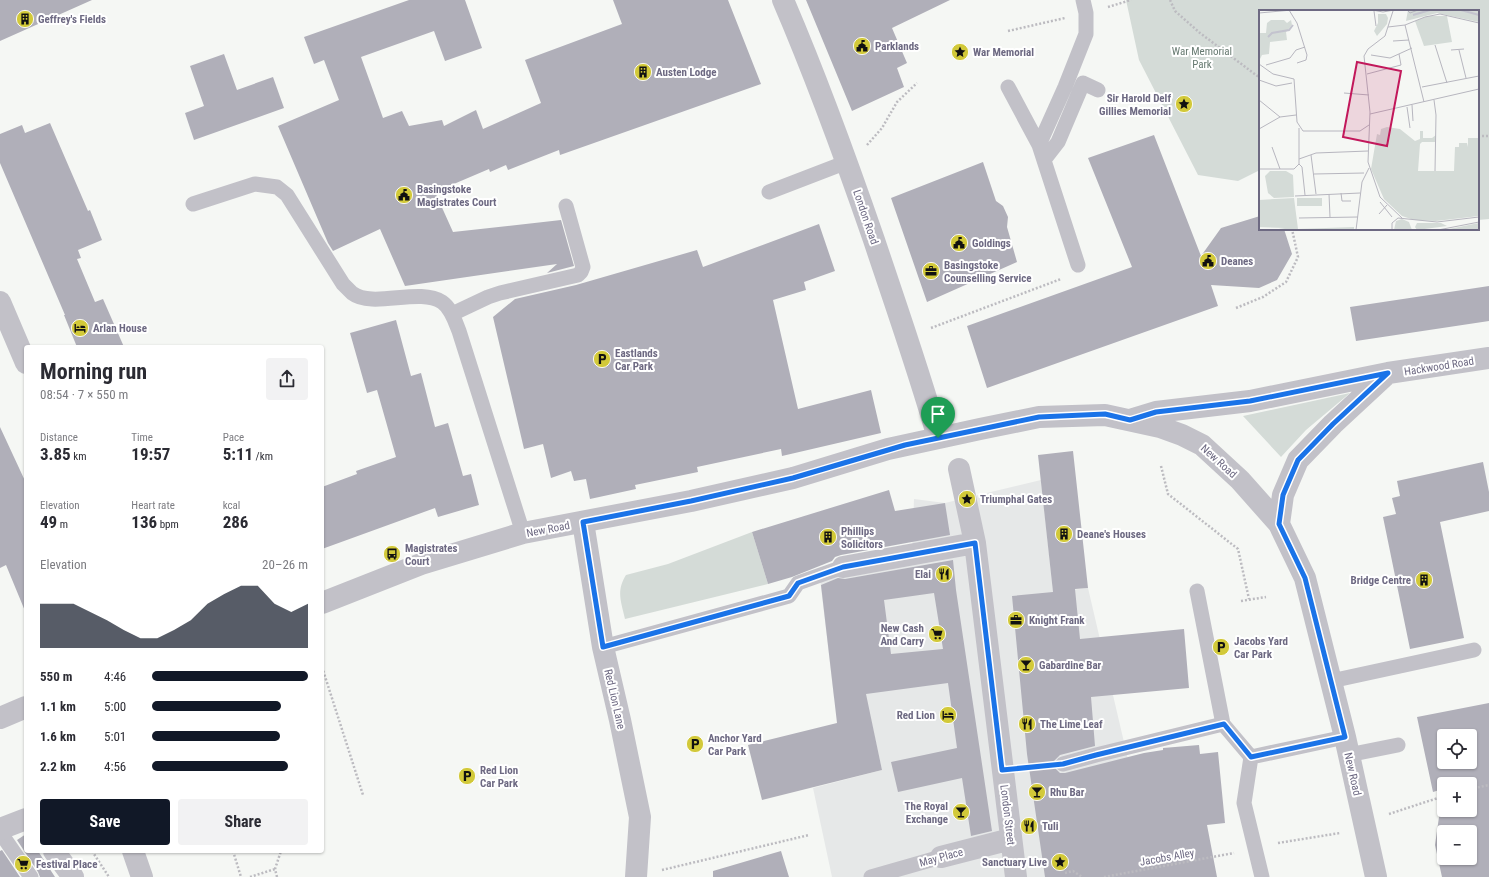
<!DOCTYPE html>
<meta charset="utf-8">
<style>
:root{--surface:#fff;--page:#f2f2f3;--text:#2b2b33;--muted:#7c7c81;--accent:#111827}
body{margin:0;font-family:"Roboto Condensed",sans-serif;background:var(--page);color:var(--text);height:100vh;display:flex;flex-direction:column;font-size:15px;white-space:nowrap}
*{box-sizing:border-box;margin:0}
p{font-size:13px;color:var(--muted)}
.icon{flex:none;width:22px;height:22px;fill:none;stroke:currentColor;stroke-width:2;stroke-linecap:round;stroke-linejoin:round}
.map{position:relative;flex:1;overflow:hidden}
.sheet{position:absolute;left:24px;top:345px;width:300px;height:508px;display:flex;flex-direction:column;background:var(--surface);border-radius:4px;box-shadow:0 1px 3px #0004}
.sheet>*{flex:none}
.fabs{position:absolute;left:1437px;top:729px;display:grid;gap:8px}
.fabs a{display:grid;place-items:center;width:40px;height:40px;border-radius:4px;background:var(--surface);box-shadow:0 1px 3px #0004;font-size:20px}
.pin{position:absolute;display:grid;place-items:center;width:34px;height:34px;color:#fff;margin:-41px -17px;border-radius:50% 50% 50% 0;rotate:-45deg;box-shadow:0 0 4px #0007}
.pin .icon{rotate:45deg}
.round{display:grid;place-items:center;flex:none;width:42px;height:42px;border-radius:4px;background:var(--page)}
.overview{display:flex;align-items:center;justify-content:space-between;height:68px;padding:0 16px}
h1{font-size:22px;font-weight:700;line-height:30px}
.stats{display:grid;grid-template-columns:repeat(3,1fr);gap:6px;height:68px;padding:4px 16px}
.stats div{display:grid;align-content:center}
.stats b{font-size:17px;font-weight:700}
.stats small{font-size:11px;font-weight:400}
.stats p{font-size:11px}
.chart{height:112px;padding:8px 16px}
.chart p{display:flex;justify-content:space-between}
.chart svg{width:100%;height:72px;margin-top:4px;fill:var(--accent);opacity:.7}
.button{display:flex;gap:8px;margin-top:auto;padding:8px 16px}
.button a{flex:1;height:46px;border-radius:4px;background:var(--accent);color:#fff;font-size:16px;font-weight:700;line-height:46px;text-align:center}
.button a+a{background:var(--page);color:var(--text)}
ul{padding:0 16px;list-style:none;font-size:13px}
li{display:grid;grid-template-columns:64px 48px 1fr;align-items:center;height:30px}
li i{height:10px;border-radius:5px;background:var(--accent)}
.map>svg:first-child{display:block}
.built{fill:#e6e8e8}
.green{fill:#d4dbd7}
.building{fill:#b0afb9;fill-rule:evenodd}
.lines{fill:none;stroke-linecap:round;stroke-linejoin:round}
.path{stroke:#bcbbc0;stroke-width:2.5;stroke-dasharray:2 2;stroke-linecap:butt}
.service{stroke:#c2c1c8;stroke-width:15}
.pedestrian{stroke:#c2c1c8;stroke-width:22}
.minor{stroke:#c2c1c8;stroke-width:22}
.tertiary{stroke:#c2c1c8;stroke-width:22}
.route-casing{stroke:#fff;stroke-width:8}
.route{stroke:#1a73e8;stroke-width:5}
.labels{text-anchor:middle;stroke-width:4;stroke-linejoin:round;paint-order:stroke}
.poi-label{font-size:11px;font-weight:bold;fill:#6d6982;stroke:#fff;text-anchor:start}
.park-label{font-size:11px;fill:#677a71;stroke:#fff}
.street-label{font-size:11px;fill:#6d6982;stroke:#fff}
.inset-river{fill:none;stroke:#c3c3ce;stroke-width:2}
.inset-road{fill:none;stroke:#b7b6bf;stroke-width:1}
.view{fill:#c2185b;fill-opacity:0.15;stroke:#c2185b;stroke-width:2}
.inset-edge{fill:none;stroke:#6d6982;stroke-width:2}
</style>
<div class="map">
<svg width="1489" height="877" viewBox="0 0 1489 877">
<rect width="100%" height="100%" fill="#f5f7f4"/>
<path class="built" d="M1041,480L1053,592L1088,588L1148,845L1152,877H832L813,788L882,770L870,715L834,698L820,579L912,555L914,499L945,503Z"/>
<path class="green" d="M1126,0H1489V219L1478,220V11H1260V170L1238,181L1198,175L1139,60Z
M1350,393L1306,430L1281,457L1243,416Z
M752,532L768,584L625,619C621,601 616,591 626,575L668,564Z"/>
<path class="building" d="M0,0H92L0,41Z
M409,0H465L482,48L445,61L434,31L361,57L383,118L402,111L409,126L442,120L444,126L476,110L483,129L541,103L525,60L622,24L613,0H728L761,84L560,155L559,150L508,170L506,165L490,172L489,169L435,192L453,232L561,220L574,266L547,273L557,264L405,286L380,229L333,251L328,243L278,126L339,100L324,60L314,64L304,37Z
M806,0H950L892,28L907,63L897,68L904,87L852,111Z
M224,54L237,90L273,77L284,108L194,140L185,113L204,106L190,66Z
M50,123L88,211L90,210L102,240L78,250L81,258L77,259L95,302L103,299L124,347H77L64,315H65L0,163V134L22,125L25,133Z
M1154,135L1201,256L1221,228L1260,216V229H1284L1292,254L1277,280L1259,288L1211,285L1218,306L987,388L967,326L1132,267L1088,158Z
M983,162L996,201L1003,206L1008,217L1007,227L1017,262L927,302L891,198Z
M819,224L835,271L804,282L806,290L773,300L798,409L871,390L881,433L782,456L781,449L697,467L698,472L635,485L636,489L590,499L586,479L574,481L571,471L551,478L543,444L524,449L493,317L515,299L576,285L697,250L703,267Z
M1489,286V321L1356,341L1350,307Z
M396,320L411,376L421,373L435,427L448,423L463,476L471,474L479,505L438,517L435,508L322,549V487L357,474L356,471L396,457L377,390L367,393L350,333Z
M0,427L26,483L25,611L6,565L0,568Z
M1073,451L1088,588L1075,589L1080,639L1184,629L1189,688L1091,697L1095,746L1060,755L1054,761V767L1060,773H1065L1144,753L1163,750V748L1199,745L1200,754L1218,752L1225,823L1207,825L1217,877H1045L1027,754L1012,596L1053,592L1038,455Z
M1483,462L1489,492V511L1440,522L1464,638L1410,649L1383,517L1396,514L1392,498L1400,496L1397,481Z
M889,490L895,511L945,503L950,535L841,555L835,557L832,561L792,577L768,584L752,532Z
M953,560L956,590L992,831L971,836L962,778L898,792L891,762L957,748L948,683L866,694L882,770L762,800L748,745L837,723L821,585L838,578L845,579ZM934,593L943,649L891,654L884,600Z
M1489,703V877H1442L1435,845L1443,789L1433,792L1417,717ZM1444,736H1470V762H1444ZM1444,784H1470V810H1444ZM1444,832H1470V858H1444Z
M26,834V851H38L55,877H40L38,872L17,840Z
M2,850L20,877H0V851Z
M781,851L789,877H713V871Z"/>
<g class="lines">
<path class="path" d="M1170,0L1175,11L1200,33L1260,78
M1108,7L1131,0
M1008,31L1065,18
M1478,136H1489
M867,145L882,128L897,102L917,83
M1236,308L1263,297L1286,282L1298,257L1292,229
M931,328L1061,279
M1161,466L1168,494L1238,549L1249,599
M1241,601L1266,597
M322,667L363,795
M1028,768L1041,767
M1470,789L1489,785
M1389,814L1444,796
M1278,843L1340,833
M92,851L109,877
M233,851L241,877
M662,870L809,835
M1065,873L1073,871L1082,877
M250,877L275,869
M277,877L275,869L281,851
M1104,877L1234,853"/>
<path class="service" d="M1008,87L1039,145
M1044,160L1058,142L1083,83L1098,90
M769,192L847,162
M193,204L255,184L277,187L287,195L343,284C346,287 349,290 352,293C373,309 419,287 442,302C451,308 455,321 459,331L523,533
M1078,265L1039,145L1065,87L1086,34V13L1083,0
M452,314L488,297L500,293L578,275L581,272L583,267L566,206
M1197,591L1223,724L1251,757L1244,803L1262,877
M603,647L789,596L798,583L843,567
M1331,681L1474,650
M1348,755L1398,745
M1251,757L1345,737
M1063,764L1096,755L1223,724
M0,832L31,877
M871,877L941,857"/>
<path class="pedestrian" d="M959,469L975,543L1016,877
M843,567L975,543
M0,829L26,819
M54,851L73,877
M941,857L1011,839"/>
<path class="minor" d="M0,302L26,363
M583,522L603,647L620,720L640,817L636,877
M133,851L142,877"/>
<path class="tertiary" d="M783,0C817,79 846,159 874,240C896,306 919,371 938,438
M1133,419L1156,412L1250,401L1388,373L1489,358
M1279,524L1283,495L1298,460L1333,424L1388,373
M322,603L421,564L523,533L691,501L793,478L888,449L980,429L1039,417L1105,415L1160,427L1182,435L1202,445L1240,480L1279,524L1305,578L1345,737L1376,877
M0,718L26,707"/>
</g>
<g class="lines">
<defs>
<path id="route" d="M1388,373L1333,424L1298,460L1283,495L1279,524L1305,578L1345,737L1251,757L1224,724L1096,755L1063,764L1002,770L975,543L843,567L798,583L789,596L603,647L583,522L691,501L793,478L905,445L1039,417L1105,414L1130,420L1156,412L1250,401Z"/>
</defs>
<use href="#route" class="route-casing"/>
<use href="#route" class="route"/>
</g>
<defs>
<symbol id="building-disc" viewBox="-11 -11 22 22"><circle r="9.5" fill="#d2c939" stroke="#fff"/><path d="M-4-6H4V6H1V3H-1V6H-4ZM-2.5-4.3h1.7v1.8h-1.7ZM.8-4.3h1.7v1.8H.8ZM-2.5-1h1.7V.8h-1.7ZM.8-1h1.7V.8H.8Z" fill="#111"/></symbol>
<symbol id="civic-disc" viewBox="-11 -11 22 22"><circle r="9.5" fill="#d2c939" stroke="#fff"/><path d="M-.6-6.5H3V-4.5H.6V-3L4-1V1h2V6H-6V1h2V-1L-.6-3ZM-1.2 2.5V6h2.4V2.5Z" fill="#111"/></symbol>
<symbol id="sight-disc" viewBox="-11 -11 22 22"><circle r="9.5" fill="#d2c939" stroke="#fff"/><path d="M0-6L1.8-2.2L6-1.7L2.9 1.2L3.7 5.4L0 3.3L-3.7 5.4L-2.9 1.2L-6-1.7L-1.8-2.2Z" fill="#111"/></symbol>
<symbol id="office-disc" viewBox="-11 -11 22 22"><circle r="9.5" fill="#d2c939" stroke="#fff"/><path d="M-6-3h4V-5.5h4V-3h4V5H-6ZM-1-4.5V-3h2v-1.5ZM-6 0V1H6V0Z" fill="#111"/></symbol>
<symbol id="hotel-disc" viewBox="-11 -11 22 22"><circle r="9.5" fill="#d2c939" stroke="#fff"/><path d="M-6-4.5h1.5V1H6V5H4.5V3h-9V5H-6ZM-4 0a1.8 1.8 0 1 1 3.6 0ZM.5 0V-2.5h3Q6-2.5 6 0Z" fill="#111"/></symbol>
<symbol id="parking-disc" viewBox="-11 -11 22 22"><circle r="9.5" fill="#d2c939" stroke="#fff"/><path d="M-3.5-5.5H1a3.5 3.5 0 0 1 0 7H-1V5.5H-3.5ZM-1-3.4V-.6H.8a1.4 1.4 0 0 0 0-2.8Z" fill="#111"/></symbol>
<symbol id="bus-disc" viewBox="-11 -11 22 22"><circle r="9.5" fill="#d2c939" stroke="#fff"/><path d="M-5-6H5V4H4V6H2V4H-2V6H-4V4H-5ZM-3.5-4V0h7V-4ZM-3.5 1.2v1.5H-2V1.2ZM2 1.2v1.5H3.5V1.2Z" fill="#111"/></symbol>
<symbol id="restaurant-disc" viewBox="-11 -11 22 22"><circle r="9.5" fill="#d2c939" stroke="#fff"/><path d="M-5-6h1v4h1v-4h1v4h1v-4h1v5L-1.5 .5V6h-2V.5L-5-1ZM5-6V6H3V1.5H1.5Q1.5-4 5-6Z" fill="#111"/></symbol>
<symbol id="supermarket-disc" viewBox="-11 -11 22 22"><circle r="9.5" fill="#d2c939" stroke="#fff"/><path d="M-6-5.5h2.5l.6 2H6L4.5 2H-2.5L-4.4-4H-6ZM-1.5 3.2a1.3 1.3 0 1 0 .1 0ZM3 3.2a1.3 1.3 0 1 0 .1 0Z" fill="#111"/></symbol>
<symbol id="bar-disc" viewBox="-11 -11 22 22"><circle r="9.5" fill="#d2c939" stroke="#fff"/><path d="M-6-5H6L.8 .8V4.5H3.5V6h-7V4.5H-.8V.8Z" fill="#111"/></symbol>
</defs>
<g fill-rule="evenodd">
<use href="#building-disc" x="15" y="9" width="20" height="20"/>
<use href="#civic-disc" x="852" y="36" width="20" height="20"/>
<use href="#sight-disc" x="950" y="42" width="20" height="20"/>
<use href="#building-disc" x="633" y="62" width="20" height="20"/>
<use href="#sight-disc" x="1174" y="94" width="20" height="20"/>
<use href="#civic-disc" x="394" y="185" width="20" height="20"/>
<use href="#civic-disc" x="949" y="233" width="20" height="20"/>
<use href="#civic-disc" x="1198" y="251" width="20" height="20"/>
<use href="#office-disc" x="921" y="261" width="20" height="20"/>
<use href="#hotel-disc" x="70" y="318" width="20" height="20"/>
<use href="#parking-disc" x="592" y="349" width="20" height="20"/>
<use href="#sight-disc" x="957" y="489" width="20" height="20"/>
<use href="#building-disc" x="1054" y="524" width="20" height="20"/>
<use href="#building-disc" x="818" y="527" width="20" height="20"/>
<use href="#bus-disc" x="382" y="544" width="20" height="20"/>
<use href="#restaurant-disc" x="934" y="564" width="20" height="20"/>
<use href="#building-disc" x="1414" y="570" width="20" height="20"/>
<use href="#office-disc" x="1006" y="610" width="20" height="20"/>
<use href="#supermarket-disc" x="927" y="624" width="20" height="20"/>
<use href="#parking-disc" x="1211" y="637" width="20" height="20"/>
<use href="#bar-disc" x="1016" y="655" width="20" height="20"/>
<use href="#hotel-disc" x="938" y="705" width="20" height="20"/>
<use href="#restaurant-disc" x="1017" y="714" width="20" height="20"/>
<use href="#parking-disc" x="685" y="734" width="20" height="20"/>
<use href="#parking-disc" x="457" y="766" width="20" height="20"/>
<use href="#bar-disc" x="1027" y="782" width="20" height="20"/>
<use href="#bar-disc" x="951" y="802" width="20" height="20"/>
<use href="#restaurant-disc" x="1019" y="816" width="20" height="20"/>
<use href="#sight-disc" x="1050" y="852" width="20" height="20"/>
<use href="#supermarket-disc" x="13" y="854" width="20" height="20"/>
</g>
<g class="labels">
<g class="poi-label">
<text x="38" y="23">Geffrey's Fields</text>
<text x="875" y="50">Parklands</text>
<text x="973" y="56">War Memorial</text>
<text x="656" y="76">Austen Lodge</text>
<text x="1171" y="102" text-anchor="end">Sir Harold Delf<tspan x="1171" dy="13">Gillies Memorial</tspan></text>
<text x="417" y="193">Basingstoke<tspan x="417" dy="13">Magistrates Court</tspan></text>
<text x="972" y="247">Goldings</text>
<text x="1221" y="265">Deanes</text>
<text x="944" y="269">Basingstoke<tspan x="944" dy="13">Counselling Service</tspan></text>
<text x="93" y="332">Arlan House</text>
<text x="615" y="357">Eastlands<tspan x="615" dy="13">Car Park</tspan></text>
<text x="980" y="503">Triumphal Gates</text>
<text x="841" y="535">Phillips<tspan x="841" dy="13">Solicitors</tspan></text>
<text x="1077" y="538">Deane's Houses</text>
<text x="405" y="552">Magistrates<tspan x="405" dy="13">Court</tspan></text>
<text x="931" y="578" text-anchor="end">Elai</text>
<text x="1411" y="584" text-anchor="end">Bridge Centre</text>
<text x="1029" y="624">Knight Frank</text>
<text x="924" y="632" text-anchor="end">New Cash<tspan x="924" dy="13">And Carry</tspan></text>
<text x="1234" y="645">Jacobs Yard<tspan x="1234" dy="13">Car Park</tspan></text>
<text x="1039" y="669">Gabardine Bar</text>
<text x="935" y="719" text-anchor="end">Red Lion</text>
<text x="1040" y="728">The Lime Leaf</text>
<text x="708" y="742">Anchor Yard<tspan x="708" dy="13">Car Park</tspan></text>
<text x="480" y="774">Red Lion<tspan x="480" dy="13">Car Park</tspan></text>
<text x="1050" y="796">Rhu Bar</text>
<text x="948" y="810" text-anchor="end">The Royal<tspan x="948" dy="13">Exchange</tspan></text>
<text x="1042" y="830">Tuli</text>
<text x="1047" y="866" text-anchor="end">Sanctuary Live</text>
<text x="36" y="868">Festival Place</text>
</g>
<g class="park-label">
<text x="1202" y="55">War Memorial<tspan x="1202" dy="13">Park</tspan></text>
</g>
<g class="street-label">
<text transform="translate(866 217) rotate(71)" y="4">London Road</text>
<text transform="translate(1439 366) rotate(-9)" y="4">Hackwood Road</text>
<text transform="translate(1219 461) rotate(42)" y="4">New Road</text>
<text transform="translate(548 529) rotate(-11)" y="4">New Road</text>
<text transform="translate(615 699) rotate(77)" y="4">Red Lion Lane</text>
<text transform="translate(1353 774) rotate(77)" y="4">New Road</text>
<text transform="translate(1008 815) rotate(83)" y="4">London Street</text>
<text transform="translate(941 857) rotate(-15)" y="4">May Place</text>
<text transform="translate(1167 857) rotate(-10)" y="4">Jacobs Alley</text>
</g>
</g>
<g transform="translate(1259 10)">
<rect width="220" height="220" fill="#f5f7f4"/>
<path d="M149,0H220V12L178,3L147,11ZM119,4H127L129,8L128,14L118,26L115,21L119,13ZM169,6H188L193,32L165,36L156,11ZM12,10H25L28,13L32,10L33,15L27,22L28,30L11,32L10,44L3,45L0,51L1,23H7L8,13ZM128,117L141,119L156,131L161,129V121H164V128H173L177,125V132H163L161,134L159,161H195L196,137H200V133H208L209,137V128H219L220,206L177,211L155,210L143,206L125,189L112,159L118,124L121,125L122,119ZM11,161H27L34,165L35,187L15,188L9,183L6,166ZM35,188L39,219L95,217V220H13L26,218L0,217V190ZM38,188H63V196H38ZM143,209L150,212L153,220H135L137,211ZM158,213H182L188,216L158,220L156,217ZM220,213V220H185Z" fill="#d4dbd7"/>
<path class="inset-river" d="M202,0L220,5M154,5L171,0M9,27L13,23L30,20L34,15"/>
<path class="inset-road" d="M30,0L38,13L48,45L47,50L38,53M113,0L124,2L135,0M148,0L151,3L159,0M115,1L117,16M134,1L126,26L109,39L105,46L111,102L109,152L121,187L143,208M0,3L33,0M146,15L165,92M146,15L166,7L181,4L220,13M129,17L146,15M134,31L150,30M176,35L188,73M192,40L205,39M200,40L207,68M112,45L131,48L153,38M0,54L14,64L35,69L38,112L44,121H101L110,115M7,55L31,48L37,40L46,37M108,64L142,55L140,44M0,70L17,76L33,73M163,77L220,66M85,83L110,85M0,90L21,107M175,90L177,105L176,161M153,95L154,111M148,97L151,118M111,104L220,79M21,107L37,105M0,119L21,107M13,137L21,159M52,145L57,184M40,149L57,143L109,141M40,154V118M40,154L43,157L46,185M0,159H35L40,154M55,164L105,163M82,183L83,191H92M70,184L71,207M36,186L101,183M121,192L133,207M120,204L128,195M40,208L99,207M97,220L103,172L110,158M133,220V213L139,208L178,212L220,207M179,220L220,212"/>
<path class="view" d="M98,52L142,61L128,136L84,127Z"/>
<rect width="220" height="220" class="inset-edge"/>
</g>
</svg>
<div class="fabs">
<a><svg class="icon" aria-label="locate" viewBox="0 0 24 24"><circle cx="12" cy="12" r="6"/><path d="M12 2v4M12 18v4M2 12h4M18 12h4"/></svg></a>
<a>+</a>
<a>−</a>
</div>
<div class="pin" style="left:938px;top:438px;background:#1e9e55"><svg class="icon" aria-label="arrive" viewBox="0 0 24 24"><path d="M6 21V4h12l-3 4 3 4H6"/></svg></div>
<section class="sheet">
<div class="overview"><div><h1>Morning run</h1><p>08:54 · 7 × 550 m</p></div><a class="round"><svg class="icon" aria-label="share" viewBox="0 0 24 24"><path d="M12 15V3M7 8l5-5 5 5M5 13v7h14v-7"/></svg></a></div>
<div class="stats">
<div><p>Distance</p><b>3.85<small> km</small></b></div>
<div><p>Time</p><b>19:57</b></div>
<div><p>Pace</p><b>5:11<small> /km</small></b></div>
</div>
<div class="stats">
<div><p>Elevation</p><b>49<small> m</small></b></div>
<div><p>Heart rate</p><b>136<small> bpm</small></b></div>
<div><p>kcal</p><b>286</b></div>
</div>
<div class="chart"><p><span>Elevation</span>20–26 m</p>
<svg viewBox="0 0 160 44" preserveAspectRatio="none"><path d="M0 44V17L10 17L20 17L30 22L40 27L50 33L60 38L70 38L80 33L90 27L100 17L110 11L120 6L130 6L140 17L150 22L160 17V44z"/></svg>
</div>
<ul>
<li><b>550 m</b>4:46<i style="width:100%"></i></li>
<li><b>1.1 km</b>5:00<i style="width:83%"></i></li>
<li><b>1.6 km</b>5:01<i style="width:82%"></i></li>
<li><b>2.2 km</b>4:56<i style="width:87%"></i></li>
</ul>
<div class="button"><a>Save</a><a>Share</a></div>
</section>
</div>
